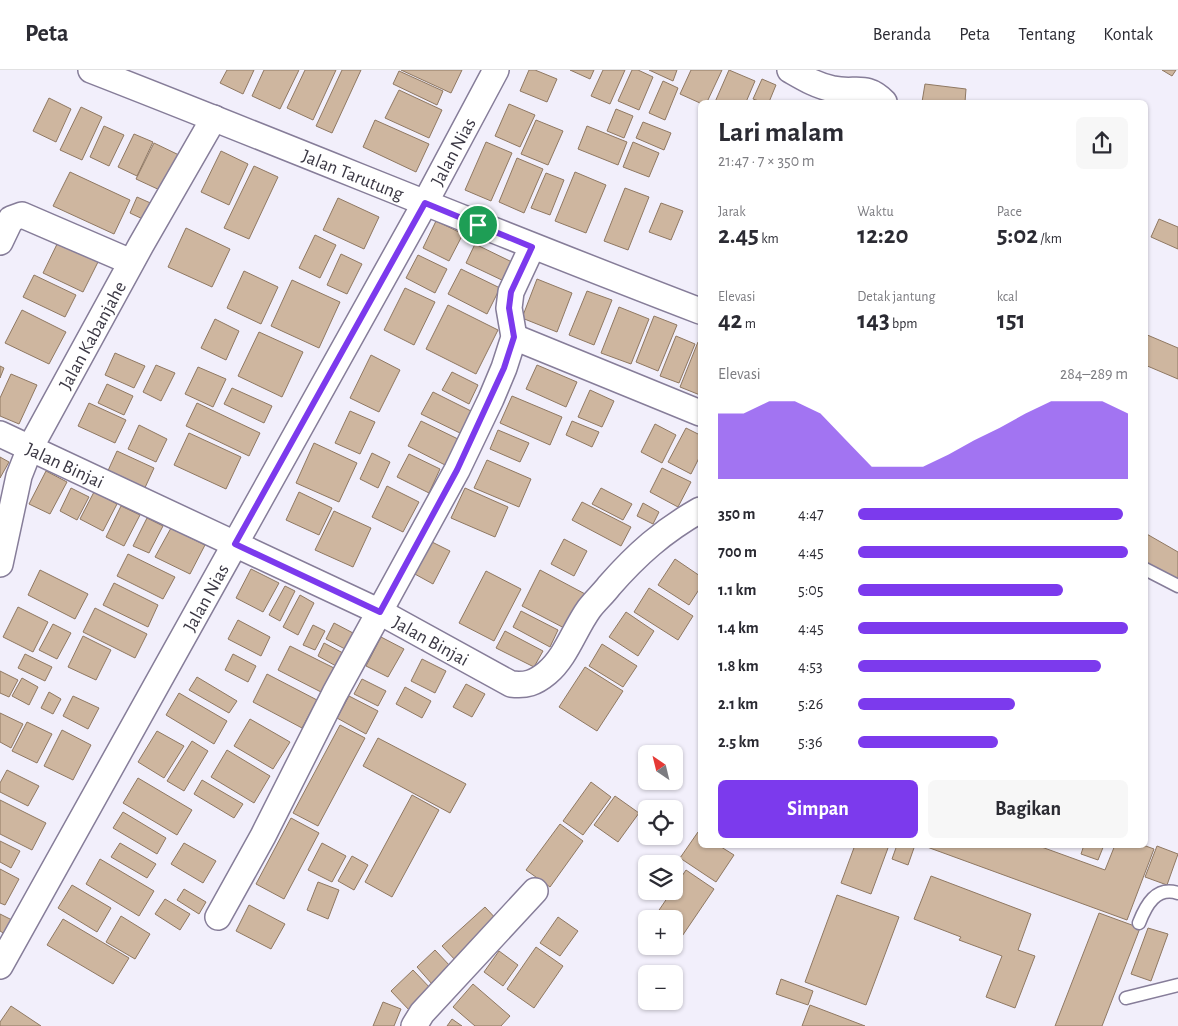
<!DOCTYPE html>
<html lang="id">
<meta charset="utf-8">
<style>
:root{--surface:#fff;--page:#f7f7f7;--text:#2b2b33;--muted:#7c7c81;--line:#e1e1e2;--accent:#7c3aed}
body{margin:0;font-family:"Alegreya Sans",sans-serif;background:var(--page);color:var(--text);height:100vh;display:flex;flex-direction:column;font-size:19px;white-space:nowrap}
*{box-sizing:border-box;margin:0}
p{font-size:16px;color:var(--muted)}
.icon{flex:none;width:28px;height:28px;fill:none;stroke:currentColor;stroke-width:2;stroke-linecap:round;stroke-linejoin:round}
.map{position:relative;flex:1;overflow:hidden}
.side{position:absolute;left:698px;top:30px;width:450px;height:748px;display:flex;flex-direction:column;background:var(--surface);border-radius:8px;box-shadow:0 1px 4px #0004}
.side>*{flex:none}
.needle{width:32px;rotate:325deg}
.controls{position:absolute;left:638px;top:675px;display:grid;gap:10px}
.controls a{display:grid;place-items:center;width:45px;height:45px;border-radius:8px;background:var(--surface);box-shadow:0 1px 4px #0004;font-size:25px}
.pin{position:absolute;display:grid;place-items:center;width:42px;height:42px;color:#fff;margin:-21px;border:2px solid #fff;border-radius:50%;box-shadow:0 1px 5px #0007}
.round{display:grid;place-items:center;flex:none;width:52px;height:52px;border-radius:8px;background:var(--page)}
.overview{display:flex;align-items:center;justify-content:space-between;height:85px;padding:0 20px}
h1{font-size:28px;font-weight:600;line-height:38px}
.stats{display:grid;grid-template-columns:repeat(3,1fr);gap:8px;height:85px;padding:5px 20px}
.stats div{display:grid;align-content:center}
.stats b{font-size:25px;font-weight:600}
.stats small{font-size:14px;font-weight:400}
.stats p{font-size:14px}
.chart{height:140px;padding:10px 20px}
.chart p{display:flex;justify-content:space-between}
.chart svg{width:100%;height:90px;margin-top:5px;fill:var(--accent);opacity:.7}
.primary-button{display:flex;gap:10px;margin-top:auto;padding:10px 20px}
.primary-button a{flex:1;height:58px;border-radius:8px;background:var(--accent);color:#fff;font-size:20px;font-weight:600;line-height:58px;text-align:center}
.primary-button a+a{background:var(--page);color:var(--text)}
ul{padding:0 20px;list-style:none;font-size:16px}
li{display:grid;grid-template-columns:80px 60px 1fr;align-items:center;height:38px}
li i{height:12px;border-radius:6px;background:var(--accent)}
header{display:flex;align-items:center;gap:30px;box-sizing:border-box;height:70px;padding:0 25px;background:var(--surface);border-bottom:1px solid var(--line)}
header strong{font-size:24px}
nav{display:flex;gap:28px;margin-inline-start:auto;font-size:18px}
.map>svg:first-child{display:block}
.building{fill:#ceb69f;stroke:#8f7862}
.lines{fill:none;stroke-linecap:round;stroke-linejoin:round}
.lane-casing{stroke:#867d99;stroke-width:15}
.street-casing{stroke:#867d99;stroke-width:28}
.lane{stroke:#fff;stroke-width:12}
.street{stroke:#fff;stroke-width:25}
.route-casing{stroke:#fff;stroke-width:10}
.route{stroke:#7c3aed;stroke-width:6}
.labels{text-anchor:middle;stroke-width:5;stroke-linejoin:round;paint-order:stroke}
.street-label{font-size:19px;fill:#3b3844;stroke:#f2effb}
</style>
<header>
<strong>Peta</strong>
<nav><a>Beranda</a><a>Peta</a><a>Tentang</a><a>Kontak</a></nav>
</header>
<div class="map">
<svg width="1178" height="956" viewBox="0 0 1178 956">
<rect width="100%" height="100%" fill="#f2effb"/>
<path class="building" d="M227,0H254L243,24L220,13Z
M264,0H299L280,39L252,26Z
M305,0H336L313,50L287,38Z
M342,0H361L332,63L316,56Z
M401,0H462L451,23Z
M529,0H535L557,9L547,32L520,21Z
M570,0H594L590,9Z
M603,0H625L610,34L591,26Z
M632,0H638L653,7L639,40L618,31Z
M649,0H677L673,11Z
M691,0H722L707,32L700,33L680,24Z
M729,0L755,11L746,32H715Z
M1162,0H1176L1172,6Z
M399,1L443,21L437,35L393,14Z
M762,9L776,15L769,32H762L753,29Z
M663,11L678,18L665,50L649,43Z
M925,14L966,19L965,32H922Z
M399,20L442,40L429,68L385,48Z
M49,28L71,39L56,72L33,61Z
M509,34L535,45L520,77L495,66Z
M81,37L102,47L82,90L60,80Z
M616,39L633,46L624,68L607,61Z
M375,50L429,74L416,102L363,77Z
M536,50L563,61L548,95L521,84Z
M643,52L671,63L664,80L636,68Z
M104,56L124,65L109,96L90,87Z
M587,56L627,72L618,95L578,79Z
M134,64L153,72L137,106L118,97Z
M486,72L512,83L491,131L465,120Z
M633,72L659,83L649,107L623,97Z
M154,73L181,86L164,122L136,109Z
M221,81L248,94L229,135L201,122Z
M517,88L543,99L524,143L499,132Z
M254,96L278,107L249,169L224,158Z
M70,102L130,130L114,164L53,136Z
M575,102L606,115L586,163L555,151Z
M546,103L564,110L550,145L531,138Z
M625,118L649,127L628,180L604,171Z
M137,127L155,135L147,151L130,143Z
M338,128L379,147L364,179L323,160Z
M661,133L683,141L671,170L649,162Z
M1159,149L1178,157V179L1151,167Z
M436,151L463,164L449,191L423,178Z
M186,158L230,179L212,217L168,197Z
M315,165L336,175L320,208L299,198Z
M60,168L100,188L83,222L43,203Z
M475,174L516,194L506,212L466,193Z
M341,184L362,194L347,224L327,215Z
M418,185L447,199L435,223L406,208Z
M461,199L500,218L487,244L448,224Z
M244,201L278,217L261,254L227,238Z
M34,205L76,225L65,247L23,227Z
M537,209L572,223L557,262L522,248Z
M292,210L340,232L319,278L271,256Z
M405,218L435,232L414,275L384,260Z
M587,221L612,230L594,275L569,265Z
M448,235L498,260L476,304L426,279Z
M619,237L649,249L631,294L601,283Z
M22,240L66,262L49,294L5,273Z
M654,246L677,255L658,301L636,292Z
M215,249L239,261L226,290L201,278Z
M259,262L303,282L282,327L238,306Z
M1145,264L1178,278V309L1145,295Z
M676,266L695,274L679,313L660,306Z
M698,272H700V325L680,317Z
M115,283L145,296L134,318L105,305Z
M371,285L400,300L379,342L350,328Z
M156,295L175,303L161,331L143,322Z
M537,295L577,312L566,337L526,319Z
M0,296L4,298L0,308Z
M198,297L226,309L213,337L185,324Z
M452,302L478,315L469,334L442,320Z
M11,304L37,315L19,354L0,346V328Z
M107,314L133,326L124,345L98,333Z
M232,318L272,336L264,353L224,334Z
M590,320L614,331L602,357L578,347Z
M433,322L473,342L462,364L421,344Z
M512,326L562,347L550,375L500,353Z
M89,333L126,350L115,373L78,356Z
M197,333L260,363L249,386L186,356Z
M350,341L375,352L360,384L335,373Z
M421,351L460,370L447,396L408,376Z
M572,351L599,362L592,377L566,365Z
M655,354L676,365L662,393L641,382Z
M139,355L167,369L156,392L128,379Z
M686,358L700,365V386L691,404L668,392Z
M498,360L529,373L520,392L490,379Z
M189,363L241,387L226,419L174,395Z
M314,373L357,393L339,432L296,413Z
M117,381L154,398L143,422L106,405Z
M372,383L390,392L378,418L360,409Z
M409,384L440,399L429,423L397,407Z
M0,387L9,392L0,408Z
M487,390L531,409L519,437L474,418Z
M662,398L691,412L678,437L650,422Z
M46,401L67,412L50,444L29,434Z
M387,416L419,432L403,462L372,447Z
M71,418L89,427L77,450L60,441Z
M465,418L508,437L495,467L451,448Z
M601,418L632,434L623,450L592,434Z
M94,422L117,434L103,461L80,449Z
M299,422L332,438L319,465L286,450Z
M582,432L631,457L621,476L572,450Z
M643,433L659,442L653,454L637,446Z
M121,436L140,445L124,476L106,467Z
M334,441L371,458L353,497L315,480Z
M147,448L163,456L149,483L133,476Z
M171,458L205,475L190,504L155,487Z
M1145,463L1178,482V511L1145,492Z
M564,469L587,481L574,506L551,494Z
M430,471L450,481L433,514L413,503Z
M128,484L175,507L163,529L117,506Z
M675,489L700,506V518L689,535L658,515Z
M251,499L279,513L263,542L236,528Z
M40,500L88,524L75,549L28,525Z
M540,500L587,525L568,560L522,536Z
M486,501L521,519L494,571L459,553Z
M114,513L158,535L148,557L103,535Z
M285,516L295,521L280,551L269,545Z
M649,518L693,546L678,570L634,542Z
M300,525L314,533L298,565L283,557Z
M18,537L48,552L33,582L3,567Z
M95,538L147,564L135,588L83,562Z
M521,541L558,560L550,577L513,557Z
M626,542L654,561L638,586L609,567Z
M238,550L270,567L261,586L228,569Z
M334,553L353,563L345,579L326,569Z
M53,554L71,563L57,589L39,580Z
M313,555L325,561L315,580L303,575Z
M505,561L543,581L534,597L496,578Z
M83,566L111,580L96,610L68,597Z
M381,567L404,579L388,607L366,596Z
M324,573L343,583L336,596L318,586Z
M602,574L637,596L623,617L589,596Z
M290,576L334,598L321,622L278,600Z
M25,584L52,597L45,611L18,598Z
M233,584L256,596L248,612L225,600Z
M422,589L446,601L435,623L411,611Z
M585,597L623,621L597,661L559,637Z
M0,601L18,610L9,627L0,623Z
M267,604L317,630L302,658L253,632Z
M197,607L237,631L229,643L189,620Z
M22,608L38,617L29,635L12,626Z
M362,609L386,621L378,636L354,624Z
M466,614L485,624L472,647L453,637Z
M405,617L431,631L422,648L396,634Z
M49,622L61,629L53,644L41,638Z
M179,623L227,651L214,674L166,645Z
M73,626L99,638L88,659L63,646Z
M349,626L378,641L366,664L337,648Z
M0,643L23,654L11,678L0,672Z
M250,649L290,672L273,699L234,676Z
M27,652L52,664L37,693L12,681Z
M340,655L365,668L318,756L293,743Z
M62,660L91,675L73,710L44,696Z
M157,661L184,676L164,708L138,692Z
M378,668L466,714L450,743L363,696Z
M192,671L208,681L184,721L167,711Z
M227,680L270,706L254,733L211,707Z
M7,700L39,716L28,736L0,722V713Z
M138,708L192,740L177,765L123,733Z
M202,710L243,734L234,748L194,724Z
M591,712L611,727L583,765L563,751Z
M412,725L439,740L392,827L365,812Z
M615,726L639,743L618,772L594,755Z
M0,730L46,753L32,780L0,764Z
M123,742L166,768L157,784L113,758Z
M291,748L319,763L284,829L256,814Z
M560,754L583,771L550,817L526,800Z
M698,762L700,763V775H718L734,785L716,812L680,788Z
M0,771L20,781L11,798L0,792Z
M120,773L156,794L147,808L111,787Z
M184,773L216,791L203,813L171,794Z
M322,773L346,786L332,812L308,800Z
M855,775H879L888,778L871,824L841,813Z
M897,775H915L908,795L892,789Z
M928,775H1036L1105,800L1115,775H1143L1154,779L1127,850L927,777Z
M1084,775H1104L1098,790L1081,784Z
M1157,776L1178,784L1167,815L1145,807Z
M352,786L368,795L354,820L338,811Z
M100,789L154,821L139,846L86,814Z
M0,799L19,809L5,835L0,833Z
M686,800L714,819L670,884L658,876H674V849H653L672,821H674V818Z
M931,806L1031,844L1018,880L1035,886L1015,938L986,927L1002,886L959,870L961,867L914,849Z
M318,812L339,820L328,849L307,840Z
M72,815L111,838L97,862L58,838Z
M184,819L206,832L199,844L177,830Z
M837,825L899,847L866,935L805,912Z
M165,829L190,844L180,860L155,844Z
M249,835L285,854L271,879L236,861Z
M485,837L499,852L457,892L442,876Z
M1099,843L1140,858L1102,956H1055Z
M0,844L12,850L5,864L0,861Z
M121,846L150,864L135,889L106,872Z
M558,847L578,861L560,886L540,873Z
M63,849L129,888L113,914L47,875Z
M1148,858L1168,864L1151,911L1131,904Z
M536,877L563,896L534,938L507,919Z
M435,880L451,897L432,914L417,897Z
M499,881L518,895L503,916L484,902Z
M413,900L433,921L411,942L391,921Z
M781,909L813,921L808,935L776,924Z
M473,914L510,946L501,956H475L453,937Z
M383,932L401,939L394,956H373Z
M810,935L865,956H802Z
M11,936L41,956H0V952Z
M452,949L462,956H447Z"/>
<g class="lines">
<defs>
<path id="lane" d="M1145,499L1178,516
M1139,853C1146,835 1156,816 1178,823
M1126,928L1178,915"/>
<g id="street">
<path id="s1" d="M91,0C294,79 496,163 700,241"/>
<path d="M790,0C804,8 817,16 833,19C855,24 866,13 884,32"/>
<path d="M0,172L11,149L22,145L131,192"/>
<path d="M514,267L700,343"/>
<path id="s2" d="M0,364L380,542L511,614C526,616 535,613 547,603C566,587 574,560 589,539C595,531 603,524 609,516C637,484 663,461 700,440"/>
<path id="s3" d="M0,494L19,406L30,378L141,175L214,48"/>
<path d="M218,847L263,766L335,623L457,400L491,329L504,298L514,267L509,238L511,222L532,177"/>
<path id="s4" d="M0,896L425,133L496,0"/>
<path d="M414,956L422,943L535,821"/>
</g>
</defs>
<use href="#lane" class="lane-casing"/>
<use href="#street" class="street-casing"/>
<use href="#lane" class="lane"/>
<use href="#street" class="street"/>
</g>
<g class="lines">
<defs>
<path id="route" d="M425,133L532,177L511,222L509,238L514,267L504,298L457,400L380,542L235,474Z"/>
</defs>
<use href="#route" class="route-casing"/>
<use href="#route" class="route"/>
</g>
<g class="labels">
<g class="street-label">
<text dy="7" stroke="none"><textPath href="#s4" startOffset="932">Jalan Nias</textPath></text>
<text dy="7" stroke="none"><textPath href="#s1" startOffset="282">Jalan Tarutung</textPath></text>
<text dy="7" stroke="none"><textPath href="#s3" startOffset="249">Jalan Kabanjahe</textPath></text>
<text dy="7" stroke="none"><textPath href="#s2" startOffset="72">Jalan Binjai</textPath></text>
<text dy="7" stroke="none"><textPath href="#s4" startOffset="422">Jalan Nias</textPath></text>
<text dy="7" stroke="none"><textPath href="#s2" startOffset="478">Jalan Binjai</textPath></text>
</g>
</g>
</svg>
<div class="controls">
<a><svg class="needle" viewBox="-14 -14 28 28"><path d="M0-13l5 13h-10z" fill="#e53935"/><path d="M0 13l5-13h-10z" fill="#7c7c81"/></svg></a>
<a><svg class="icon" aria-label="locate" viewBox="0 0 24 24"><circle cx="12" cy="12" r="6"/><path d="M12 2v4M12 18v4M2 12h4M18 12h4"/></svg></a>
<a><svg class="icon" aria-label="layers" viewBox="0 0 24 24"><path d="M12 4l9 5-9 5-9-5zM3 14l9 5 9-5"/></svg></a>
<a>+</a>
<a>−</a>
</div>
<div class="pin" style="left:478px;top:155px;background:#1e9e55"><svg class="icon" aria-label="arrive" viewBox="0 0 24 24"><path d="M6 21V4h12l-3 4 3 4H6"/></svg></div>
<section class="side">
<div class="overview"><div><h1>Lari malam</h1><p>21:47 · 7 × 350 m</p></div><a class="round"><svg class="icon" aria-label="share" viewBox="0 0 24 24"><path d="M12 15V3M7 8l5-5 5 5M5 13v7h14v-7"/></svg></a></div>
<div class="stats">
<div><p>Jarak</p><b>2.45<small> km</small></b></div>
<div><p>Waktu</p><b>12:20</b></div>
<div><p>Pace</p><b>5:02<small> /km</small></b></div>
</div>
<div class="stats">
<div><p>Elevasi</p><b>42<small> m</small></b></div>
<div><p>Detak jantung</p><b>143<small> bpm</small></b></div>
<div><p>kcal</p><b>151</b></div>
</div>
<div class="chart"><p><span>Elevasi</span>284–289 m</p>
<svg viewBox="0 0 160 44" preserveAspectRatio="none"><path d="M0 44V12L10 12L20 6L30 6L40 12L50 25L60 38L70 38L80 38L90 32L100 25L110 19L120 12L130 6L140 6L150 6L160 12V44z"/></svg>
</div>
<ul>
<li><b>350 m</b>4:47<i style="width:98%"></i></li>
<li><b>700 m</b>4:45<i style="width:100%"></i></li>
<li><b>1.1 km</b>5:05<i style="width:76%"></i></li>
<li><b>1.4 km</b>4:45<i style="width:100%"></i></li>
<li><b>1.8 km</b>4:53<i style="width:90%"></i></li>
<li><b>2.1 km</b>5:26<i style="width:58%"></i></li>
<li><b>2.5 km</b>5:36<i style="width:52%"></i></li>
</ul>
<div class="primary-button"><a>Simpan</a><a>Bagikan</a></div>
</section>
</div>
